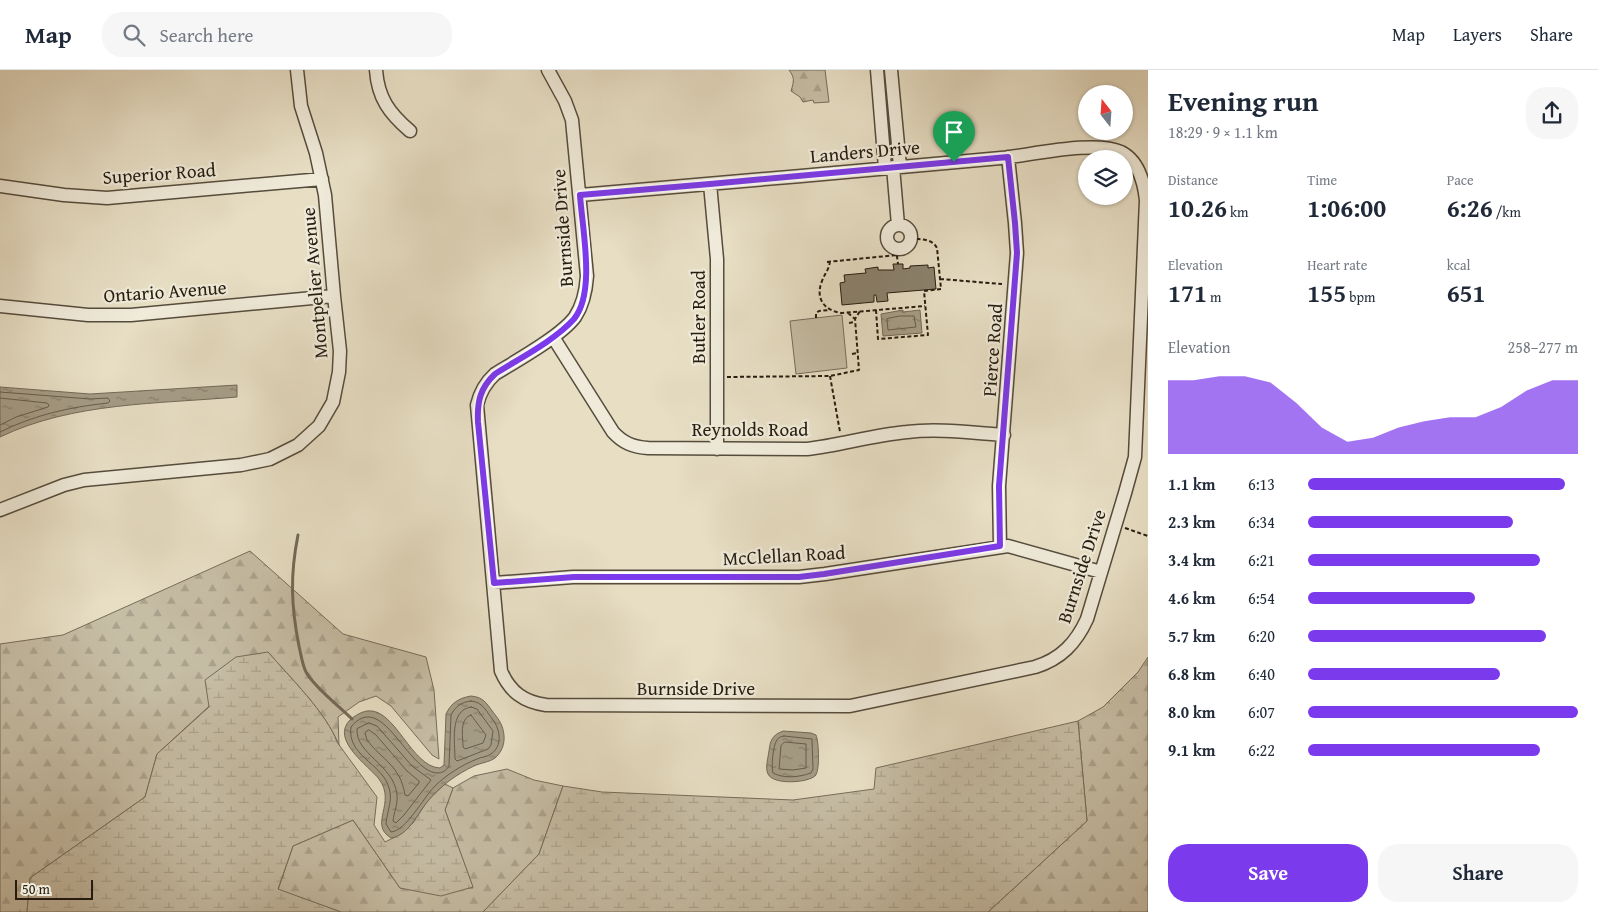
<!DOCTYPE html>
<meta charset="utf-8">
<style>
:root{--surface:#fff;--page:#f6f6f7;--text:#1f2937;--muted:#747a83;--line:#e0e1e3;--accent:#7c3aed}
body{margin:0;font-family:"Gentium Book Plus",serif;background:var(--page);color:var(--text);height:100vh;display:flex;flex-direction:column;font-size:19px;white-space:nowrap}
*{box-sizing:border-box;margin:0}
p{font-size:16px;color:var(--muted)}
.icon{flex:none;width:28px;height:28px;fill:none;stroke:currentColor;stroke-width:2;stroke-linecap:round;stroke-linejoin:round}
.map{position:relative;flex:1;overflow:hidden}
.sheet{display:flex;flex-direction:column;background:var(--surface);width:450px}
.sheet>*{flex:none}
.needle{width:32px;rotate:343deg}
.tools{position:absolute;left:1078px;top:15px;display:grid;gap:10px}
.tools a{display:grid;place-items:center;width:55px;height:55px;border-radius:50%;background:var(--surface);box-shadow:0 1px 4px #0004;font-size:25px}
.scale{position:absolute;left:15px;bottom:12px;width:78px;box-sizing:border-box;padding-left:5px;border:2px solid #261c0f;border-top:0;font-size:14px;line-height:18px;white-space:nowrap;color:#261c0f;-webkit-text-stroke:4px #efead9;paint-order:stroke}
.pin{position:absolute;display:grid;place-items:center;width:42px;height:42px;color:#fff;margin:-51px -21px;border-radius:50% 50% 50% 0;rotate:-45deg;box-shadow:0 0 5px #0007}
.pin .icon{rotate:45deg}
.round{display:grid;place-items:center;flex:none;width:52px;height:52px;border-radius:20px;background:var(--page)}
.head{display:flex;align-items:center;justify-content:space-between;height:85px;padding:0 20px}
h1{font-size:28px;font-weight:600;line-height:38px}
.stats{display:grid;grid-template-columns:repeat(3,1fr);gap:8px;height:85px;padding:5px 20px}
.stats div{display:grid;align-content:center}
.stats b{font-size:25px;font-weight:600}
.stats small{font-size:14px;font-weight:400}
.stats p{font-size:14px}
.chart{height:140px;padding:10px 20px}
.chart p{display:flex;justify-content:space-between}
.chart svg{width:100%;height:90px;margin-top:5px;fill:var(--accent);opacity:.7}
.button{display:flex;gap:10px;margin-top:auto;padding:10px 20px}
.button a{flex:1;height:58px;border-radius:20px;background:var(--accent);color:#fff;font-size:20px;font-weight:600;line-height:58px;text-align:center}
.button a+a{background:var(--page);color:var(--text)}
ul{padding:0 20px;list-style:none;font-size:16px}
li{display:grid;grid-template-columns:80px 60px 1fr;align-items:center;height:38px}
li i{height:12px;border-radius:6px;background:var(--accent)}
header{display:flex;align-items:center;gap:30px;box-sizing:border-box;height:70px;padding:0 25px;background:var(--surface);border-bottom:1px solid var(--line)}
header strong{font-size:24px}
nav{display:flex;gap:28px;margin-inline-start:auto;font-size:18px}
.search{width:350px;height:45px;background:var(--page);display:flex;align-items:center;gap:12px;box-sizing:border-box;padding:0 18px;border-radius:20px;color:var(--muted);font-size:19px}
main{display:flex;flex:1;min-height:0}
.map>svg:first-child{display:block}
.forest{fill:url(#forest-firs);stroke:#766c5a}
.wetland{fill:url(#wetland-marsh);stroke:#766c5a}
.pitch{fill:#c6bda5;stroke:#766c5a}
.water{fill:url(#water-ripples);stroke:#726956}
.lines{fill:none;stroke-linecap:round;stroke-linejoin:round}
.shore{stroke:#665c4a;stroke-width:1}
.stream{stroke:#726956;stroke-width:3}
.building{fill:#8a816d;stroke:#261c0f}
.minor-casing{stroke:#564c3c;stroke-width:15}
.path{stroke:#261c0f;stroke-width:2;stroke-dasharray:4 2.5;stroke-linecap:butt}
.minor{stroke:#efead9;stroke-width:12}
.route-casing{stroke:#fff;stroke-width:10}
.route{stroke:#7c3aed;stroke-width:6}
.labels{text-anchor:middle;stroke-width:4.5;stroke-linejoin:round;paint-order:stroke}
.street-label{font-size:19px;fill:#261c0f;stroke:#efead9}
</style>
<header>
<strong>Map</strong>
<div class="search"><svg class="icon" aria-label="search" viewBox="0 0 24 24"><circle cx="10" cy="10" r="6"/><path d="M15 15l6 6"/></svg>Search here</div>
<nav><a>Map</a><a>Layers</a><a>Share</a></nav>
</header>
<main>
<div class="map">
<svg width="1148" height="842" viewBox="0 0 1148 842">
<defs>
<pattern id="forest-firs" width="22" height="20" patternUnits="userSpaceOnUse" patternTransform="scale(1.25)"><rect width="22" height="20" fill="#c6bda5"/><path d="M5 1l3.5 6h-7zM16 11l3.5 6h-7z" fill="#aaa28d"/></pattern>
<pattern id="wetland-marsh" width="20" height="14" patternUnits="userSpaceOnUse" patternTransform="scale(1.25)"><rect width="20" height="14" fill="#c6bda5"/><path d="M1 5h8M5 5V1M11 12h8M15 12V8" fill="none" stroke="#aaa28d"/></pattern>
<pattern id="water-ripples" width="26" height="14" patternUnits="userSpaceOnUse" patternTransform="scale(1.25)"><rect width="26" height="14" fill="#a59c86"/><path d="M2 4q2-2 4 0t4 0M15 11q2-2 4 0t4 0" fill="none" stroke="#867e6c"/></pattern>
</defs>
<rect width="100%" height="100%" fill="#e7dec4"/>
<filter id="stains"><feTurbulence type="fractalNoise" baseFrequency=".004" numOctaves="4"/><feColorMatrix values="0 0 0 0 .2 0 0 0 0 .09 0 0 0 0 .02 0 0 0 .5 -.17"/></filter>
<radialGradient id="worn" r=".72"><stop offset=".6" stop-color="#630" stop-opacity="0"/><stop offset="1" stop-color="#630" stop-opacity=".3"/></radialGradient>
<path class="forest" d="M789,0H825L829,32L814,33L813,30L803,32L800,27L791,21C794,11 795,8 789,0Z
M250,481L343,564L426,587L434,620L439,689L432,685L391,636L376,626L359,632L338,647L339,675C324,640 293,611 268,582L157,684L145,727L30,808L27,842H0V574L63,565Z
M1148,587V842H988L1087,751L1078,651L1103,637L1138,602Z
M507,699L534,710L563,716L539,784L483,842H341L278,820L293,776L353,750L400,818H473L445,740L453,718L474,706Z"/>
<path class="wetland" d="M268,582C288,605 328,645 337,672L377,727L374,755L385,772L401,764L413,753L428,730L445,714L453,718L445,740L473,817L441,826L400,818L353,750L293,776L278,819L341,842H27L30,808L145,727L157,684L209,637L205,610L236,587Z
M1078,651L1087,751L988,842H483L539,784L563,716L602,722L793,730L874,719L876,698Z"/>
<path class="pitch" d="M842,245L847,298L796,304L790,251Z"/>
<path class="water" d="M903,240V242L920,240L922,263L883,266L881,244Z
M237,315V327C158,334 73,332 0,367V317L90,324Z
M471,626C485,627 488,636 496,646C506,658 508,677 495,688C490,692 480,693 474,696C457,704 440,716 428,731C417,744 409,765 391,768C368,754 397,733 379,709C369,696 330,670 350,650C354,646 361,642 367,641C395,637 411,697 440,698L444,695L446,644C451,633 459,628 471,626Z
M783,661L811,663L816,665C819,672 820,702 815,706C807,713 773,715 768,704C765,698 768,688 769,681C770,671 772,665 783,661Z"/>
<g class="lines">
<path class="shore" d="M900,246H914L916,257L888,260L887,249Z
M0,322L90,329L108,328L110,331L108,333C70,337 34,345 0,362
M0,328L47,333L49,335L48,337L16,347L0,355
M471,631C483,632 486,641 493,650C500,659 503,676 491,684C487,687 481,687 477,689C462,695 446,705 435,716C423,728 406,761 391,762L386,754C387,740 394,729 388,715C380,693 347,685 351,657C382,619 407,701 437,703C442,703 446,701 449,696L451,645C455,637 461,632 471,631Z
M471,637L477,639L493,661L491,675L488,679L457,691L455,689C455,673 449,640 471,637Z
M471,645L486,665L483,673L465,679L463,677C463,666 459,649 471,645Z
M369,653L377,656L412,696L431,710L404,745L396,753L393,751C394,742 398,734 397,724C393,694 355,684 357,659Z
M369,660L376,665L407,701L419,711V713L408,726L405,725C400,695 383,691 367,670L365,663Z
M784,666L812,669L813,699L811,703C800,707 784,709 773,703C771,697 773,675 777,670C779,667 780,667 784,666Z
M785,672L806,674V698L793,700L779,699L781,676Z"/>
<path class="stream" d="M298,465C290,505 291,536 299,576C301,584 302,594 306,602C314,617 339,636 352,649"/>
</g>
<path class="building" d="M893,194H903V199L910,198V196L928,195V198L934,197L936,219L887,223L888,231L877,232L876,225H874V232L842,235L840,213L845,212L844,205L866,203L865,199L878,197V200H894Z"/>
<g class="lines">
<defs>
<path id="minor" d="M376,0C378,28 389,43 410,61
M548,0L565,31L572,50L587,206C586,221 583,235 575,247C561,266 516,291 495,304C485,313 480,322 477,335L501,601C510,622 524,632 546,635L850,636L1035,597C1061,589 1076,573 1087,549L1125,423L1135,387L1146,130C1144,112 1139,91 1121,82C1095,70 1032,85 1001,88C861,100 720,114 580,125
M877,0L885,98
M891,0L900,96
M893,97L898,155
M710,114L717,189V379
M0,116L64,125L107,128L322,109
M887 167a12 12 0 1 1 24 0a12 12 0 1 1-24 0Z
M0,236L88,245H131L334,226
M553,267L613,362C623,373 633,377 648,378L807,379C841,375 873,365 907,362C939,358 973,363 1004,365
M0,440L64,415L84,410L241,395L270,389L298,375L319,356L333,332L339,302L340,281L334,226L325,125L316,83L301,36L297,0
M1000,476L999,416L1017,183L1015,153L1008,87
M494,513L573,507H799L825,504L1008,476L1101,502"/>
</defs>
<use href="#minor" class="minor-casing"/>
<path class="path" d="M896,179L898,194
M830,191C829,200 825,203 822,211C815,228 824,241 842,243L925,236
M827,192L897,185
M940,209L1002,214
M876,240L878,269L928,265L924,221L941,219L937,178C932,168 921,170 911,168
M848,243L855,249
M816,248V243L819,241L829,240
M849,253L855,252
M852,284L858,283
M830,306L840,362
M727,307L830,306L859,300L855,249L860,241
M1125,458L1148,466"/>
<use href="#minor" class="minor"/>
</g>
<g class="lines">
<defs>
<path id="route" d="M1008,87L1015,153L1017,183L999,416L1000,476L824,504L799,507H574L494,513L478,352C477,332 480,318 495,304C520,288 554,271 574,249C596,222 582,158 580,125L710,114Z"/>
</defs>
<use href="#route" class="route-casing"/>
<use href="#route" class="route"/>
</g>
<g class="labels">
<g class="street-label">
<text transform="translate(865 81) rotate(-5)" y="7">Landers Drive</text>
<text transform="translate(159 103) rotate(-4)" y="7">Superior Road</text>
<text transform="translate(562 158) rotate(-94)" y="7">Burnside Drive</text>
<text transform="translate(314 213) rotate(-95)" y="7">Montpelier Avenue</text>
<text transform="translate(165 221) rotate(-4)" y="7">Ontario Avenue</text>
<text transform="translate(698 247) rotate(-90)" y="7">Butler Road</text>
<text transform="translate(992 280) rotate(-86)" y="7">Pierce Road</text>
<text x="750" y="366">Reynolds Road</text>
<text transform="translate(784 485) rotate(-3)" y="7">McClellan Road</text>
<text transform="translate(1081 496) rotate(-72)" y="7">Burnside Drive</text>
<text x="696" y="625">Burnside Drive</text>
</g>
</g>
<rect width="100%" height="100%" filter="url(#stains)"/>
<rect width="100%" height="100%" fill="url(#worn)"/>
</svg>
<div class="tools">
<a><svg class="needle" viewBox="-14 -14 28 28"><path d="M0-13l5 13h-10z" fill="#e53935"/><path d="M0 13l5-13h-10z" fill="#747a83"/></svg></a>
<a><svg class="icon" aria-label="layers" viewBox="0 0 24 24"><path d="M12 4l9 5-9 5-9-5zM3 14l9 5 9-5"/></svg></a>
</div>
<div class="scale">50 m</div>
<div class="pin" style="left:954px;top:92px;background:#1e9e55"><svg class="icon" aria-label="arrive" viewBox="0 0 24 24"><path d="M6 21V4h12l-3 4 3 4H6"/></svg></div>
</div>
<section class="sheet">
<div class="head"><div><h1>Evening run</h1><p>18:29 · 9 × 1.1 km</p></div><a class="round"><svg class="icon" aria-label="share" viewBox="0 0 24 24"><path d="M12 15V3M7 8l5-5 5 5M5 13v7h14v-7"/></svg></a></div>
<div class="stats">
<div><p>Distance</p><b>10.26<small> km</small></b></div>
<div><p>Time</p><b>1:06:00</b></div>
<div><p>Pace</p><b>6:26<small> /km</small></b></div>
</div>
<div class="stats">
<div><p>Elevation</p><b>171<small> m</small></b></div>
<div><p>Heart rate</p><b>155<small> bpm</small></b></div>
<div><p>kcal</p><b>651</b></div>
</div>
<div class="chart"><p><span>Elevation</span>258–277 m</p>
<svg viewBox="0 0 160 44" preserveAspectRatio="none"><path d="M0 44V8L10 8L20 6L30 6L40 9L50 19L60 31L70 38L80 36L90 31L100 28L110 26L120 26L130 21L140 13L150 8L160 8V44z"/></svg>
</div>
<ul>
<li><b>1.1 km</b>6:13<i style="width:95%"></i></li>
<li><b>2.3 km</b>6:34<i style="width:76%"></i></li>
<li><b>3.4 km</b>6:21<i style="width:86%"></i></li>
<li><b>4.6 km</b>6:54<i style="width:62%"></i></li>
<li><b>5.7 km</b>6:20<i style="width:88%"></i></li>
<li><b>6.8 km</b>6:40<i style="width:71%"></i></li>
<li><b>8.0 km</b>6:07<i style="width:100%"></i></li>
<li><b>9.1 km</b>6:22<i style="width:86%"></i></li>
</ul>
<div class="button"><a>Save</a><a>Share</a></div>
</section>
</main>
